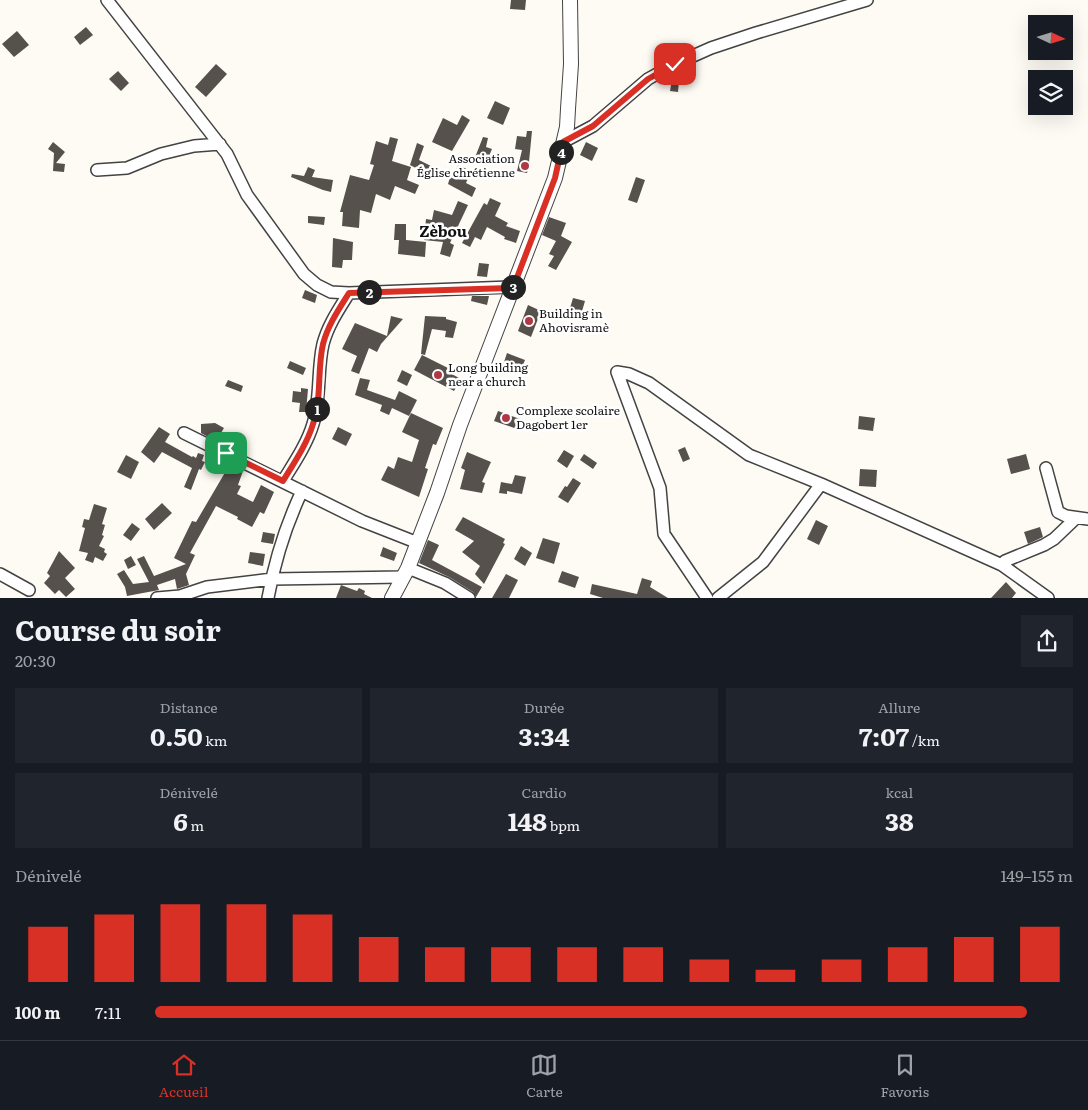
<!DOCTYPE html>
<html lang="fr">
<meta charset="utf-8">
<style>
:root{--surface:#171b24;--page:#20242c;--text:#f1f3f6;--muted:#9ea1a6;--line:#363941;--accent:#d93025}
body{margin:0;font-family:Literata,serif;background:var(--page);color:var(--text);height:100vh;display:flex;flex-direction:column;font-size:19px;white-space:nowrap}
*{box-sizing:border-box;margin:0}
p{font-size:16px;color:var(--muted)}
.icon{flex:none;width:28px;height:28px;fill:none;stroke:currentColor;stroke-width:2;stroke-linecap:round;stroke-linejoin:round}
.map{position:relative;height:598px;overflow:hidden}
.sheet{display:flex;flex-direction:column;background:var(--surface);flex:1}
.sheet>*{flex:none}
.needle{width:32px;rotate:94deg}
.tools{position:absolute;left:1028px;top:15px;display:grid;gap:10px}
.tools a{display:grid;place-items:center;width:45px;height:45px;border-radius:0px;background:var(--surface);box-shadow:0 5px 20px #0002;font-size:25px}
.pin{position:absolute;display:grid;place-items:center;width:42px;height:42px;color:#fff;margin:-21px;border-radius:10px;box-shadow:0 2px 8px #0006}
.km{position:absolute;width:25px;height:25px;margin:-12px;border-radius:50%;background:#222;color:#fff;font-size:14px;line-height:25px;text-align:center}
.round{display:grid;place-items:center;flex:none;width:52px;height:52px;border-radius:0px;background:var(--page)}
.summary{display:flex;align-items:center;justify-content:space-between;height:85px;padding:0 15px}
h1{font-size:28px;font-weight:700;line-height:38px}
.stats{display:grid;grid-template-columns:repeat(3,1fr);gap:8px;height:85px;padding:5px 15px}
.stats div{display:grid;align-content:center;border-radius:0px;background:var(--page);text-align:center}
.stats b{font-size:25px;font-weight:700}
.stats small{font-size:14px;font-weight:400}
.stats p{font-size:14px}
.chart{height:140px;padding:10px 15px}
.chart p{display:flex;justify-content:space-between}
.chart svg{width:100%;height:90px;margin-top:5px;stroke:var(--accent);stroke-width:6}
ul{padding:0 15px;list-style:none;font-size:16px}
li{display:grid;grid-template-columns:80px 60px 1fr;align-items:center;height:38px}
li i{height:12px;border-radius:6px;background:var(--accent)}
.menu{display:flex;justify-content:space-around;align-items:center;height:70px;border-top:1px solid var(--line);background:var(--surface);font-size:14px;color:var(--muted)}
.menu a{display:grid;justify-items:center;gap:2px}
.menu .selected{color:var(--accent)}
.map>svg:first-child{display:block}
.building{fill:#57514e}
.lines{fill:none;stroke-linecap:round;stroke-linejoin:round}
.minor-casing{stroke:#434343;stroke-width:14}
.tertiary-casing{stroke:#434343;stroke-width:16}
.minor{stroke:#fff;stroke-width:11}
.tertiary{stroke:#fff;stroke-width:14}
.route-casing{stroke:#fff;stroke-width:10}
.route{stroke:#d93025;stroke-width:6}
.poi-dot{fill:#b03844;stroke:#fff;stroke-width:2}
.labels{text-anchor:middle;stroke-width:5;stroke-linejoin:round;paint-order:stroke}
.poi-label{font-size:12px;fill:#101010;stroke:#fff;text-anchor:start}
.quarter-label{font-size:15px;font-weight:bold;fill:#101010;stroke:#fff}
</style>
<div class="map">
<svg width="1088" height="598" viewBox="0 0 1088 598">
<rect width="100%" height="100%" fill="#fefbf4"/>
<path class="building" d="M511,0H526L525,10L510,9Z
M86,27L93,35L80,45L74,37Z
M17,31L29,45L14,57L2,44Z
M216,64L227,74L206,97L195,87Z
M118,71L129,83L121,91L109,79Z
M672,79L679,80L678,92L670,91Z
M495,101L510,108L503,125L487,118Z
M462,115L470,120L452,151L432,142L443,118L457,125Z
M527,131H532L529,162H530L527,173L517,171L522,150L515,149L517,136L526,137Z
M390,137L398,139L392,161L411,167L407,180L419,185L415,194L395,186L390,200L376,194L371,213L360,210L359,228L342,226L343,212H340L350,175L369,180L374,165L370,164L376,141L388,145Z
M483,137L488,138L486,147L492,149L489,156L484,154L482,163L474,160Z
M53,142L65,152L56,163L65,164L64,172L53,171L54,153L48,149Z
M586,142L598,148L592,161L580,155Z
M417,143L424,146L419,160L431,166L427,174L410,165Z
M458,165L471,171L466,183L476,188L472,197L448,184L451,174L454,175Z
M308,167L315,170L312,177L333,180L331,192L323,190L291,177L292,174L304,176Z
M636,177L645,180L637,203L628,200Z
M490,198L501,203L495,216L508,223L506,226L520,231L516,243L504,239L505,237L487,227L481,240L475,237L470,247L462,243L484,203L487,205Z
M458,201L468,205L450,243L454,245L450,257L440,254L443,242L424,240L426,219L432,220L434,210L452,215Z
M308,216L325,217L324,225L308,223Z
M549,217L566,223L561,236L572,242L556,270L548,266L554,256L549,254L556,241L542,235Z
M395,224H406V240L426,242L425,257L398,254L399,240H394Z
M333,238L353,242L352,260H343L342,268L332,267Z
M479,263L489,264L487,277L477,276Z
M305,290L317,295L315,303L302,298Z
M472,296H489L487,305L471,301Z
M573,298L585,301L580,318L568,315Z
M528,305L541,311L531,337L518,331Z
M391,316L403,319L381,344L377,352L369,348L359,374L351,371L357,356L342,349L355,323L387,336Z
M425,316L446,317V319L457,322L453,338L445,337L446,331L432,329L425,355L421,354Z
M507,353L525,360L520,372L503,365Z
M422,355L448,368L446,371L461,379L454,391L414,370Z
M290,361L306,368L303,375L287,368Z
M402,370L412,375L407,386L397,381Z
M360,378L370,380L367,390L395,400L399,391L417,400L409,416L392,408L389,415L380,411L382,405L355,395Z
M228,380L243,386L241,392L225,386Z
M301,388L308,389L306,412H299L300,403L292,402L293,391L301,392Z
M498,411L520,419L517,429L494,421Z
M411,413L443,428L436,445L433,444L425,468L428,469L419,497L381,480L388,466L394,469L398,457L412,462L419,440L402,432Z
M859,416L875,418L873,431L858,429Z
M215,423L224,428L218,438L212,439L201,433V424Z
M159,427L170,434L165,442L192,457L193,456L196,458L198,453L204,455L202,461L205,462L201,470L199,469L191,490L184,487L192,468L162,452L154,463L141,452Z
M338,427L352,434L346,446L332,439Z
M685,447L690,459L683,462L678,450Z
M564,450L574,456L567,468L557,461Z
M467,452L491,462L482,482L485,483L482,493L460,489L465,470L461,468Z
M584,454L597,463L593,469L580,460Z
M1026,454L1030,469L1011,474L1007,459Z
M126,455L139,462L131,479L117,472Z
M230,464L243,471L238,485L241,486L237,494L253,502L261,485L274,492L264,514L260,512L252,527L237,519L238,517L216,506L190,553L195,555L186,574L189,585L177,589L175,579L157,585L159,590L127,596L125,587L117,574L124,570L133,584L149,582L137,559L144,556L154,576L186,564L174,558L192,521L196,522Z
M860,469L877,470L876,487L859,486Z
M515,475L526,477L522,494L507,491V494L499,493L501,482L512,484Z
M573,478L581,483L568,503L558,497L565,486L567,487Z
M162,503L172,513L154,530L145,519Z
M94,504L107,508L102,524L105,525L102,535L104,536L99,546L105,549L104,552L107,554L103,561L95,557L93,563L85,560L88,553L79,551L85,528L82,527L84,519L89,520Z
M463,517L505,539L503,543L505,544L484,584L475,574L480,566L462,552L474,541L455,530Z
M816,520L828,526L819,545L807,539Z
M132,523L140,529L131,541L123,535Z
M1040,527L1043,537L1028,544L1024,532Z
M263,532L275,534L273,544L261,542Z
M543,538L560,543L554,564L536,558Z
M428,540L439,545L432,560L482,587L476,597L473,592L449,577L419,563Z
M521,546L532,553L525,566L514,559Z
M383,547L397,553L394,561L380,556Z
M59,551L75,568L65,578L75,589L66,597L59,590L55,594L44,583L50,576L47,573Z
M250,552L265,554L263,566L248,563Z
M131,556L136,565L128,569L124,560Z
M562,571L579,577L575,588L558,582Z
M506,574L518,580L509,598H492Z
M642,578L652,581L650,587L668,598H603L590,594L592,584L637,594Z
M1006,582L1016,593L1012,598H991Z
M341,585L357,591L359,588L365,591L364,594L372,598H336Z"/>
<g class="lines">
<defs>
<path id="minor" d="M107,0L227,154L247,195L304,274L317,285L331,292L349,293L513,287
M563,142L593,126L648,79L675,64L711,48L756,33L867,0
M97,170L127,168L161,154L194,146L220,144
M184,433L362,521L418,543
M1046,468L1058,512L1066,516L1088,519
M283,481C294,463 307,444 313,424C321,398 317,370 323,344C328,325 339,309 349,293
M1002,565L1005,561L1044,545L1054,539L1076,518
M408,568L445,583L469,598
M0,574L29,590
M157,598L180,596L207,587L272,579L403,577
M268,598C275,559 285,527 302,491
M707,598L664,534L660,488L617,372L629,374L649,383L749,455L821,484L1002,565L1048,598
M718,598L763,562L821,484"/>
<path id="tertiary" d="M392,598L408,568L437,493L460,425L555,178L567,127L568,109L571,64L570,0"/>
</defs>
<use href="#minor" class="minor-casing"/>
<use href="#tertiary" class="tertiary-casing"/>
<use href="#minor" class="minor"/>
<use href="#tertiary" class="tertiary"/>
</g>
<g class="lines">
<defs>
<path id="route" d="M226,453L283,481C294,463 307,444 313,424C322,398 317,370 323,344C328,325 339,309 349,293L513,288L555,178L563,142L593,126L648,79L675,64"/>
</defs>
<use href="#route" class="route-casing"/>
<use href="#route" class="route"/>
</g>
<g class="poi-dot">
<circle cx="525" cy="166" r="5"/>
<circle cx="529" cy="321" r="5"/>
<circle cx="438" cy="375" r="5"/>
<circle cx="506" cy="418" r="5"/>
</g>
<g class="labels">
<g class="poi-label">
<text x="515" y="163" text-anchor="end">Association<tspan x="515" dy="14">Église chrétienne</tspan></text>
<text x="539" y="318">Building in<tspan x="539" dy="14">Ahovisramè</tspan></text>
<text x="448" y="372">Long building<tspan x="448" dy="14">near a church</tspan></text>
<text x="516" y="415">Complexe scolaire<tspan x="516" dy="14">Dagobert 1er</tspan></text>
</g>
<g class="quarter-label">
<text x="443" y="237">Zèbou</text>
</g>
</g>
</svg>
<div class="tools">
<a><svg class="needle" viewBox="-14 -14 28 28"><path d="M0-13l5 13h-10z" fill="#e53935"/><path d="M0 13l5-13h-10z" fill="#9ea1a6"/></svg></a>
<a><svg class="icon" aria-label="layers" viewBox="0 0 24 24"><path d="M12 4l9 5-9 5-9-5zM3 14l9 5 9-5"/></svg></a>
</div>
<div class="pin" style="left:226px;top:453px;background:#1e9e55"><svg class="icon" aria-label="arrive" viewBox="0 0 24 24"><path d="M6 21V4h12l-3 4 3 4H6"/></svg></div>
<div class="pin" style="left:675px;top:64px;background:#d93025"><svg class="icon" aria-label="check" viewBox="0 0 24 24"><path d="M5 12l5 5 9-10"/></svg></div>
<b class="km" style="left:317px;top:409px">1</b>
<b class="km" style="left:369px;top:292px">2</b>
<b class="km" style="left:513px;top:287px">3</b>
<b class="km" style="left:561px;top:152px">4</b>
</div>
<section class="sheet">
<div class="summary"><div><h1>Course du soir</h1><p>20:30</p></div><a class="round"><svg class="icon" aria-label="share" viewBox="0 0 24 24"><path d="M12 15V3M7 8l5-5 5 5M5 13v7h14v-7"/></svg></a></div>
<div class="stats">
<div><p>Distance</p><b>0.50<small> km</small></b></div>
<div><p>Durée</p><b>3:34</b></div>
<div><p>Allure</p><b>7:07<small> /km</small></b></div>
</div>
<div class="stats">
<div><p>Dénivelé</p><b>6<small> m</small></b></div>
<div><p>Cardio</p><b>148<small> bpm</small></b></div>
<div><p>kcal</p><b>38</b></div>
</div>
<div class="chart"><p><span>Dénivelé</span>149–155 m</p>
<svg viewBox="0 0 160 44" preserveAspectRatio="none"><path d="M5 44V17M15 44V11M25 44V6M35 44V6M45 44V11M55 44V22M65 44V27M75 44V27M85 44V27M95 44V27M105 44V33M115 44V38M125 44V33M135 44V27M145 44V22M155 44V17"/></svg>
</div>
<ul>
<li><b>100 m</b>7:11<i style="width:95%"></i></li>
</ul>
</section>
<nav class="menu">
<a class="selected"><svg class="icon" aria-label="home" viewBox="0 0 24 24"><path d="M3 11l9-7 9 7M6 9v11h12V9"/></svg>Accueil</a>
<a><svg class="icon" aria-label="map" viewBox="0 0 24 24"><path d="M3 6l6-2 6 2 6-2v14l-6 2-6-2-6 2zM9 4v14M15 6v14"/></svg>Carte</a>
<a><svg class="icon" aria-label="saved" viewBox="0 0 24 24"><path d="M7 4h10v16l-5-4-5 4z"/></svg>Favoris</a>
</nav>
